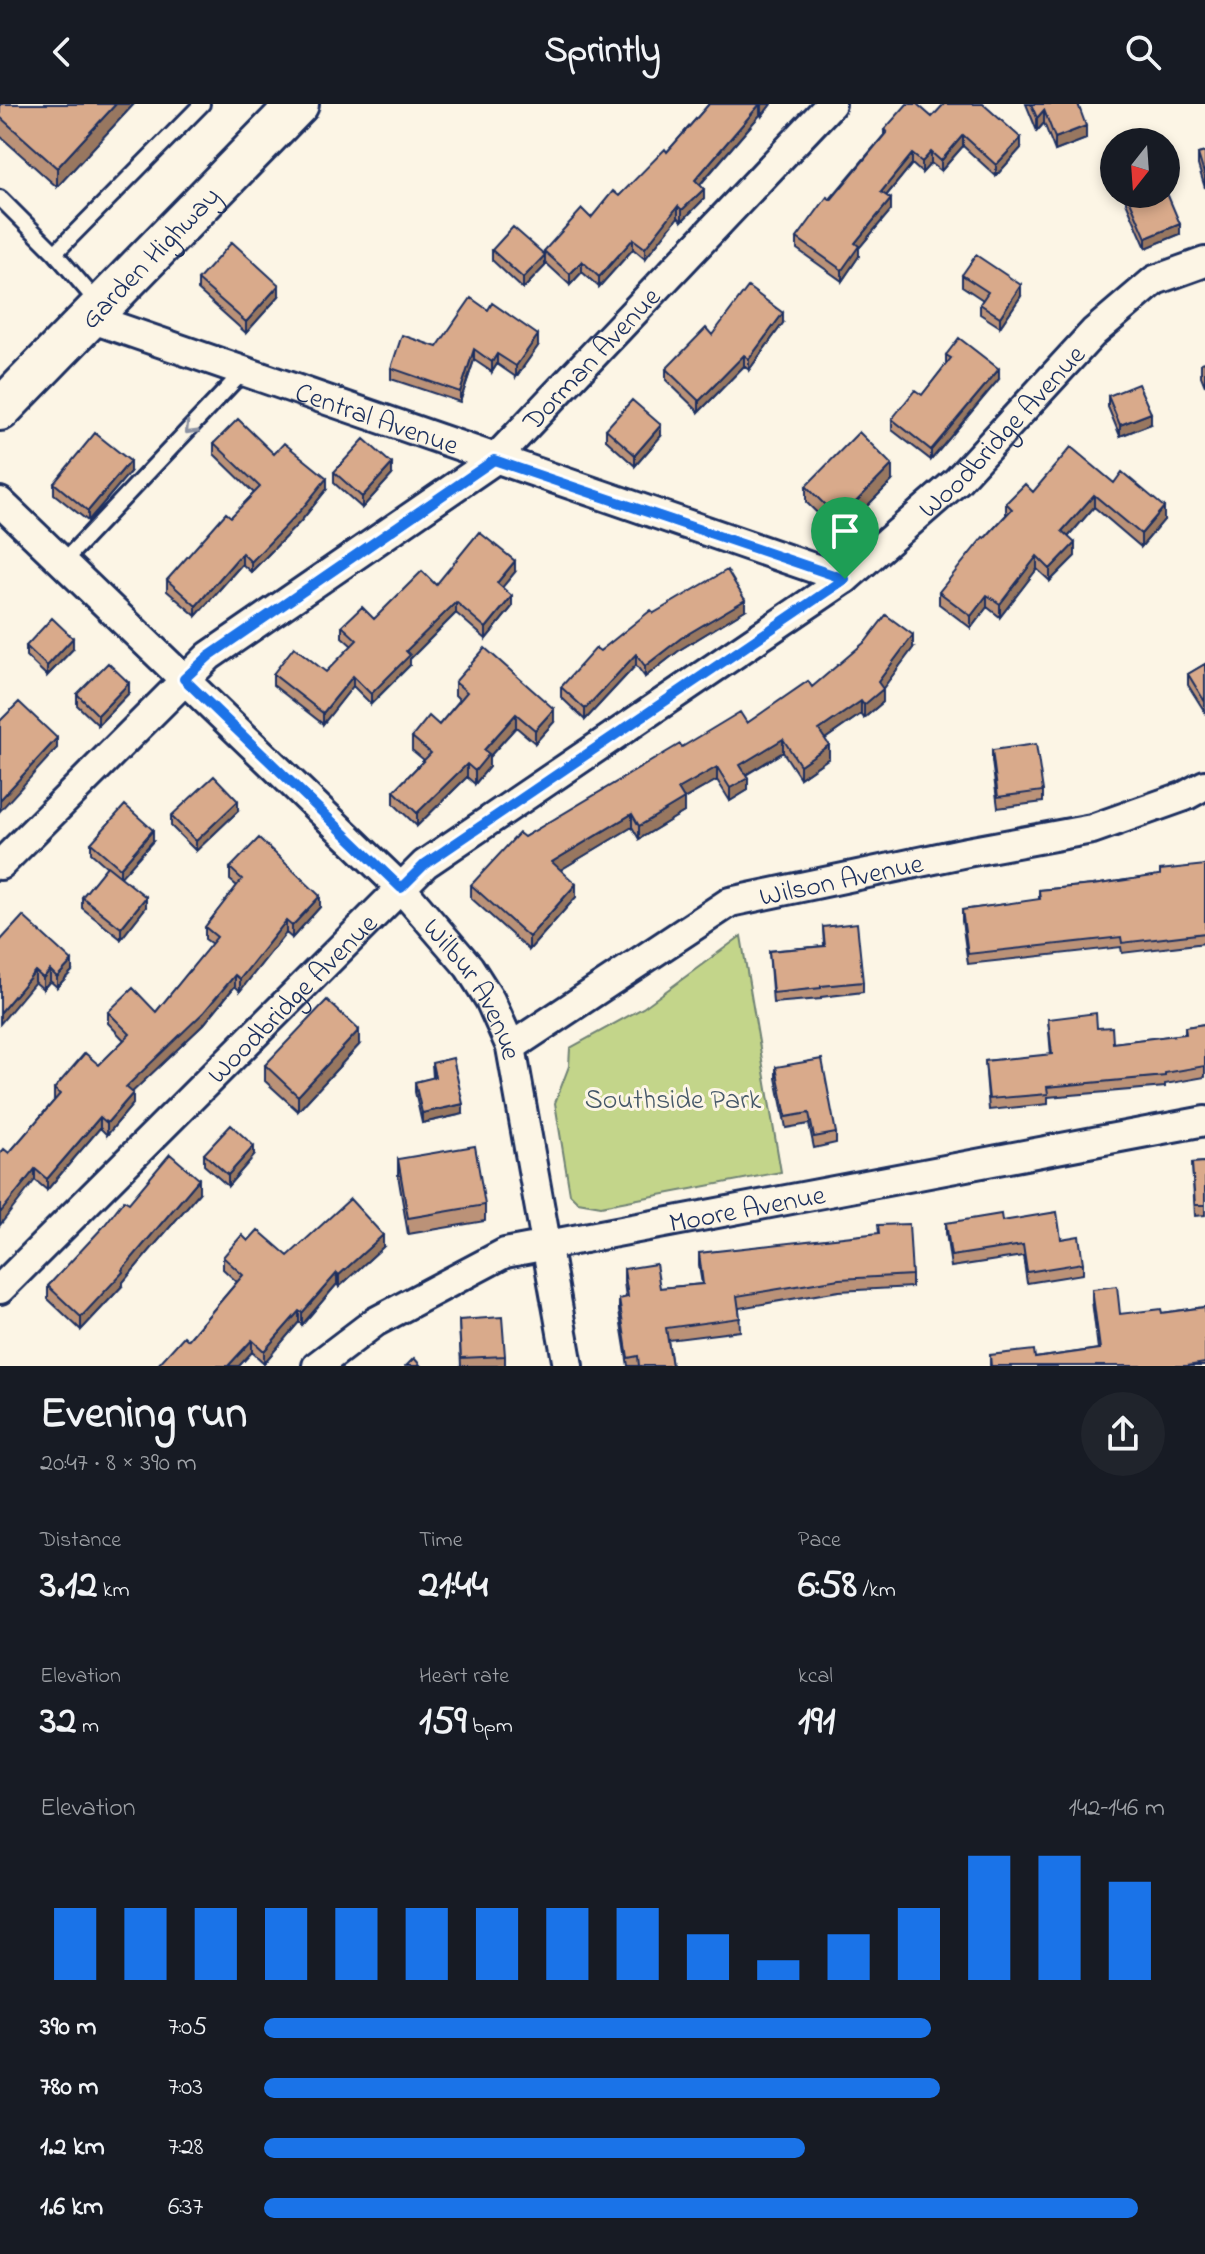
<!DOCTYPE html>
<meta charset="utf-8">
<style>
:root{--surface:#171b24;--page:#20242c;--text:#f1f3f6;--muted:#9ea1a6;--accent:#1a73e8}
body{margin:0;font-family:"Indie Flower",sans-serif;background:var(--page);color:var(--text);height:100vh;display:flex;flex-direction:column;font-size:30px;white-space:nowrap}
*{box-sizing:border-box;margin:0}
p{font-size:26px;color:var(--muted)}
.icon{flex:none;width:44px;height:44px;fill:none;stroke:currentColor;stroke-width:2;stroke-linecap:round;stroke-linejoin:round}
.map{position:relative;height:1262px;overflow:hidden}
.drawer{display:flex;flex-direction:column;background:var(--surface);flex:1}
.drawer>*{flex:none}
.needle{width:52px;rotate:197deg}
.tools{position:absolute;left:1100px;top:24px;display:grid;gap:16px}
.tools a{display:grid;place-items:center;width:80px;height:80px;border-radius:50%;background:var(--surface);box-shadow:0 4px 12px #0003;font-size:40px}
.pin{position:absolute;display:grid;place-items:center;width:68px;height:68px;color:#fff;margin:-82px -34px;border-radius:50% 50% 50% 0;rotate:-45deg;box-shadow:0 0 8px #0007}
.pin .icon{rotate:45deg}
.round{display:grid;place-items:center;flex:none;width:84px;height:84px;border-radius:42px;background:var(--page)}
.summary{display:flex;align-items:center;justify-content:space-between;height:136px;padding:0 40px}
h1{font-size:44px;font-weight:800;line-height:60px}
.metrics{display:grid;grid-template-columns:repeat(3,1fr);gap:12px;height:136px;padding:8px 40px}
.metrics div{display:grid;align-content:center}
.metrics b{font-size:40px;font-weight:800}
.metrics small{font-size:22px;font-weight:400}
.metrics p{font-size:22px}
.chart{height:224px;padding:16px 40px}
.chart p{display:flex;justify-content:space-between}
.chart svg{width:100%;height:144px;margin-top:8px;stroke:var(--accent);stroke-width:6}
ul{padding:0 40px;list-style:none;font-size:26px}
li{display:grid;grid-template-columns:128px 96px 1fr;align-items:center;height:60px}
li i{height:20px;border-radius:10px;background:var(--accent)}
header{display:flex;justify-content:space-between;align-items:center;height:104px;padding:0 40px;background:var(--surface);font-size:36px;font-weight:800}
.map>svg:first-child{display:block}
.green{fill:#c3d58a;stroke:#6f8274;stroke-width:2}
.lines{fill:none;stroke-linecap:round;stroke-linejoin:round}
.service-casing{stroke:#1b2f5e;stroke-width:20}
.minor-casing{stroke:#1b2f5e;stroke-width:34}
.secondary-casing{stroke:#1b2f5e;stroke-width:46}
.service{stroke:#fcf5e5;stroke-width:14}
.minor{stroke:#fcf5e5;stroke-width:28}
.secondary{stroke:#fcf5e5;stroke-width:40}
.wall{fill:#bb9278;stroke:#1b2f5e;stroke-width:2}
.shaded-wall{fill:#987761;stroke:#1b2f5e;stroke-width:2}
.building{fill:#d9aa8b;stroke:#1b2f5e;stroke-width:2}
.oneway{stroke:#8c92a2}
.route-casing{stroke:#fff;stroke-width:16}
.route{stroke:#1a73e8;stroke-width:10}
.labels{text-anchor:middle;stroke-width:6;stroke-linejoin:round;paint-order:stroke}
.street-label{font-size:28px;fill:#1b2f5e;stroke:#fcf5e5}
.park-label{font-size:28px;fill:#455869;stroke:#fcf5e5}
</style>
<header><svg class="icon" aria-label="back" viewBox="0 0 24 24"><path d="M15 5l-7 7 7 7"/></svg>Sprintly<svg class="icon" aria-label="search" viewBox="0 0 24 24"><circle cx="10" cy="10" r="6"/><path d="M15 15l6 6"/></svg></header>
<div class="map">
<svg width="1205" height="1262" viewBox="0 0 1205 1262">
<rect width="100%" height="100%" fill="#fcf5e5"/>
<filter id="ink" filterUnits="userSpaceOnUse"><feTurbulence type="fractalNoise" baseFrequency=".0125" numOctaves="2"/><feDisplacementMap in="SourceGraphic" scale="16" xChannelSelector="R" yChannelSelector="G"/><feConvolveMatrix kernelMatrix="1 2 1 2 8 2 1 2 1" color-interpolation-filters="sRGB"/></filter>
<g filter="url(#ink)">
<path class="green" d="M741,832L781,1068L601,1102L578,1098L570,1090L555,999L569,962L570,944L643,904Z"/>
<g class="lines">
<defs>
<path id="service" d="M0,94L55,149
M98,199L55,149L202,0
M63,458L243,268"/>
<g id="minor">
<path id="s1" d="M90,214L845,475"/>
<path id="s2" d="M0,398L401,784L469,863L490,896L511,943L568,1262"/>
<path id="s3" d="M0,761L209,552L494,356L831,0"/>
<path id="s4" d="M511,943L730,798L967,748L1092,725L1185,692L1205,681"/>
<path id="s5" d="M0,1185L425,760L845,475L957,377L1094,228L1155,176L1205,158"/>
<path id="s6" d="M317,1262L375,1218L505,1149L1205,1017"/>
</g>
<g id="secondary">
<path id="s7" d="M0,306L298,0"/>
</g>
</defs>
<use href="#service" class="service-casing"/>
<use href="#minor" class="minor-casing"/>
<use href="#secondary" class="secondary-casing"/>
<use href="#service" class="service"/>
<use href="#minor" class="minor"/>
<use href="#secondary" class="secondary"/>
</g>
<path class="wall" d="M0,0H134L57,83L0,32Z
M709,0H771L762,12L760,11L700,81L704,95L682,117L678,113L645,155L633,145L599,183L582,168L570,181L545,158V162L523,185L492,156V146L544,151V147L591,114L619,92L667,48Z
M1026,0H1078L1086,35L1055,47L1044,19L1037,27Z
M932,13L1021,44L996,72L963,42L941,67L931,59L922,69L912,60L886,92L891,106L859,144V152L842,177L797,145V134L884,31V26Z
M1205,48V84L1198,61V50Z
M1126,90H1166L1180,130L1146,144L1126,98Z
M962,171L1021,192L1000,223L980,210V200L983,196L962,182Z
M198,176L279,192L246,229L198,186Z
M783,219L749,266L744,262L699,308L666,276V265L712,231Z
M538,242L516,273L497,260L492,268L474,256L460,298L391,275V264L437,243Z
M946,251L999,275L931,356L892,326V315L922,291L946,260Z
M1205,258V282L1201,272V259Z
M1108,292L1151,320L1120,332L1108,303Z
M606,325L661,332L635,362L606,336Z
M214,339L274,350L327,385L301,417L251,468L242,460L196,512L167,487V476L231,413L254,389L214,350Z
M130,368L88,417L54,390V379Z
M334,368L392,371L362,404L334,379Z
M892,377L839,430L806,398V382Z
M1114,379L1164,416L1141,443L1094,403L1068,433L1075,452L1050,477L1037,465L1000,513L987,503L971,524L939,500V488L985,434L1006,411V399L1033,388Z
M515,468L502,483L512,503L486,535L456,509L410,555V561L371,600L353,582L323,620L273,581V570L326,568L352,542L342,533V522L374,515L436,481Z
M745,506L681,545L645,573L636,561L585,616L561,593V583L600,547L654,509Z
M26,542L73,545L47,572L26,552Z
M913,544L883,584V598L864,614L861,610L825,635L829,654L800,674L783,648L746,671L748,686L730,697L717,676L684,695V708L639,735L632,723L560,766L576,793L529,846L471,794V781L524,733L682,643L747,619L812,583Z
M1205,560V608L1188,581V570Z
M455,578L554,618L535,639L516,623L489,653V663L475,680L467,673L417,722L394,700V687L424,656L412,646V633L439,621L460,596L455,591Z
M129,589L98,621L77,601V590Z
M992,646L1043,687V698L998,704L992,657Z
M238,707L196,747L171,722V712Z
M153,737L120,773L146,803L121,835L82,804V793L107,763L91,749V739Z
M1205,761V839L1122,849L1121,843L968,860L962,817V806L1039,796V786L1093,781L1160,771Z
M230,764L320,803L292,834L286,829L240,887L235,882L204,920L132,988L133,1000L107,1031L100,1024L47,1086L35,1076L9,1049L54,997V985L99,961L124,936L108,919V908H156L212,840L205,835V823L237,782L230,776Z
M823,823L863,878V888L821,893V895L773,899L769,847L824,842Z
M0,837L72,867L57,883L50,877L43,885L35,878Z
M1048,915L1097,924L1113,939L1185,930V923L1205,920V973L1165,980V983L1048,993V1000L989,1006L985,957L1051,951Z
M359,941L298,1007L265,977V961Z
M432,959L463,1010L422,1019L415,988V978L433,974Z
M776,963L836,1029V1039L814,1044L809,1020L786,1024L776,974Z
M204,1050L254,1052L228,1082L204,1061Z
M398,1055L485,1101V1117L408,1130L398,1071Z
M1205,1058V1111L1195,1112L1192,1059Z
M199,1089L123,1178V1181L81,1226L48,1195V1182L129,1099Z
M1002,1117L1061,1135L1083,1159V1170L1027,1179L1023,1152L951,1163L946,1129V1119Z
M248,1137L288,1152L383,1143L339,1183L337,1180L302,1221L299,1218L264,1259L252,1248L239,1262H157L188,1236L237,1178L223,1165V1153Z
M699,1149L912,1171V1183L839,1187L739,1204L740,1227L668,1236L672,1262H628L619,1207V1195L626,1194L624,1178V1165L660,1184L702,1180L699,1162Z
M1092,1185L1120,1210L1162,1209L1205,1203V1262H990V1251L1035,1254L1098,1245L1092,1197Z
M459,1216L505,1252V1262H461Z"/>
<path class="shaded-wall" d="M116,0H134L57,83V64Z
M760,0V11L695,86V76Z
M763,0H771L762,12V1Z
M1044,6V19L1037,27V14Z
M1086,22V35L1055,47V34Z
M963,31V42L941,67V57Z
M1021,34V44L996,72V61Z
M931,48V59L922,69V58Z
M912,50V60L881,98V88Z
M704,85V95L682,117V106Z
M891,95V106L859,144V152L842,177V166L855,139Z
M678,102V113L645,155V144Z
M1180,120V130L1146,144V134Z
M633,135V145L599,183V173Z
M545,151V162L523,185V174Z
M582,157V168L570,181V170Z
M279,181V192L246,229V218Z
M1021,181V192L1000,223V213Z
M783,209V219L749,266V255Z
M538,231V242L516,273V262Z
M474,245V256L460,298V288Z
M497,250V260L492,268V258Z
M744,251V262L699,308V297Z
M999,265V275L931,356V346Z
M1151,309V320L1120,332V321Z
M661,321V332L635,362V351Z
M130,357V368L88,417V407Z
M392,360V371L362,404V393Z
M892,361V377L839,430V415Z
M327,374V385L301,417L251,468V458Z
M1094,391V403L1062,440V427Z
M1164,403V416L1141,443V430Z
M1075,439V452L1050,477V465Z
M242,449V460L196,512V502Z
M1037,452V465L1000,513V500Z
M515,457V468L497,490V479Z
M987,491V503L971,524V512Z
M512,492V503L486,535V524Z
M745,496V506L681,545L645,573V562L681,534Z
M456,498V509L410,555V561L371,600V590L406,547Z
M913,531V544L881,587L883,585V598L864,614V601L878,578Z
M73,534V545L47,572V562Z
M636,550V561L585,616V605Z
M353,572V582L323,620V609Z
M129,579V589L98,621V611Z
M861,597V610L819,639V626Z
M554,605V618L535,639V626Z
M516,610V623L489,653V663L475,680V667L484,646Z
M57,634V644L0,707V696Z
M783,635V648L740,674V661Z
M829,641V654L800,674V661Z
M467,660V673L417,722V709Z
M717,663V676L678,698V685Z
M748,674V686L730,697V684Z
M684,695V708L639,735V722Z
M238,697V707L196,747V737Z
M632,710V723L552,771V758Z
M153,726V737L120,774V764Z
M576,780V793L529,846V833Z
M320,792V803L292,834V822Z
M146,793V803L121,835V824Z
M286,817V829L240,887V875Z
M72,857V867L57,883V873Z
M50,866V877L43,885V874Z
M35,867V878L0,920V909Z
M235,871V882L204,920L126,994V983Z
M359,926V941L298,1007V992Z
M133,989V1000L107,1031V1019Z
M463,1000V1010L422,1019V1009Z
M100,1013V1024L47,1086V1075Z
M254,1042V1052L228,1082V1071Z
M35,1065V1076L0,1121V1109Z
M199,1075V1089L123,1178V1181L81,1226V1213Z
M383,1131V1143L339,1183V1171Z
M337,1169V1180L302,1221V1209Z
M299,1207V1218L264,1259V1247Z
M252,1236V1248L239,1262H228Z"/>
<path class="building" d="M0,0H116L57,64L0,13Z
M709,0H760L695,76L704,85L682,106L678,102L645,144L633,135L599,173L582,157L570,170L544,147L582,105L591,114L613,87L619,92L665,45L667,48Z
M907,0H917L932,13L944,0H983L1021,34L996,61L963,31L941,57L931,48L922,58L912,50L881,88L891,95L855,139L859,142L842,166L797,134L827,93L831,96L887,28L884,26Z
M1031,0H1078L1086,22L1055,34L1044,6L1037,14Z
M1205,48V73L1198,50Z
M1166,87L1180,120L1146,134L1127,90H1166Z
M513,123L545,151L523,174L492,146Z
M232,138L279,181L246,218L198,176Z
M976,151L1021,181L1000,213L980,200L988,188L962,171Z
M748,183L783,209L749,255L744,251L699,297L666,265L706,224L712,231Z
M471,194L488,206L492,199L538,231L516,262L497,250L492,258L474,245L460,288L391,264L402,231L437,243Z
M959,234L999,265L931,346L892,315L915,286L922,291L951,254L946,251Z
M1138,280L1151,309L1120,321L1108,292Z
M632,296L661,321L635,351L606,325Z
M238,315L274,350L284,339L327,374L301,406L251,458L242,449L196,502L167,476L226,409L231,413L260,383L214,339Z
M859,328L892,361L839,415L806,382Z
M95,329L130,357L88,407L54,379Z
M364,335L392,360L362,393L334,368Z
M1071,343L1114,379L1122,368L1164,403L1141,430L1094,391L1062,427L1075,439L1050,465L1037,452L1000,500L987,491L971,512L939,488L983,433L985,434L1012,405L1006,399L1025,380L1033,388Z
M479,428L515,457L497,479L512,492L486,524L456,498L406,547L410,551L371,590L353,572L323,609L273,570L294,543L326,568L357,536L342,522L362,503L374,515L422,467L436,481Z
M727,466L745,496L681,534L645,562L636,550L585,605L561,583L596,544L600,547L651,506L654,509Z
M886,511L913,531L878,578L883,585L864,601L861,597L819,626L829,641L800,661L783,635L740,661L748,674L730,684L717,663L678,685L684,695L639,722L632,710L552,758L576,780L529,833L471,781L519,729L524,733L680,640L682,643L740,608L747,619L808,577L812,583L866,537Z
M52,514L73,534L47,562L26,542Z
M485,544L554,605L535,626L516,610L484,646L489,650L475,667L467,660L417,709L394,687L431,649L412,633L429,612L439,621L467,588L455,578Z
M108,559L129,579L98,611L77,590Z
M1205,560V598L1188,570Z
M19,598L57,634L0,696V617Z
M1036,640L1043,687L998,693L992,646Z
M214,672L238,697L196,737L171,712Z
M125,701L153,726L120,764L91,739Z
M259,734L320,792L292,822L286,817L240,875L235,871L204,908L126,983L133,989L107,1019L100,1013L47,1075L35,1065L0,1109V1050L4,1045L9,1049L60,990L54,985L85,949L99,961L130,930L108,908L133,884L156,908L217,833L205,823L242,775L230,764Z
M1205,761V829L1122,839L1121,833L968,850L962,806L1040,795L1039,786L1093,781L1160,771V766Z
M107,762L146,793L121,824L82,793Z
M23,812L72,857L57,873L50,866L43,874L35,867L0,909V837Z
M857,819L863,878L821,882V884L773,889L769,847L825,842L823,823Z
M327,896L359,926L298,992L265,961Z
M1096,909L1097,924L1112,923L1113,939L1186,930L1185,923L1205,920V962L1165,969V972L1047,983L1048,990L989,995L985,957L1052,950L1048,915Z
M453,954L463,1000L422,1009L415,978L435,973L432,959Z
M822,955L836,1029L814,1033L809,1009L786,1013L776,963Z
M231,1021L254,1042L228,1071L204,1050Z
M475,1042L485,1101L408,1114L398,1055Z
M170,1050L199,1075L122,1166L123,1168L81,1213L48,1182L103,1123L124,1096L129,1099Z
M1205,1058V1101H1195L1192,1059Z
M350,1095L383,1131L339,1171L337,1169L302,1209L299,1207L264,1247L252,1236L228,1262H157L184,1232L188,1236L243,1171L223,1153L242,1131L248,1137L258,1126L288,1152Z
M1057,1108L1061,1135L1079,1132L1083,1159L1027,1168L1023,1141L951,1152L946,1119L1001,1110L1002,1117Z
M909,1120L912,1171L839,1175L737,1192L740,1214L666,1224L672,1262H639L638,1252L628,1254L619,1195L628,1193L624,1165L656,1160L660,1184L703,1180L699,1149L879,1129L878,1121Z
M1117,1182L1120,1210L1161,1205L1162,1209L1205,1203V1259L1187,1262H991L990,1251L1034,1246L1035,1254L1100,1245L1092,1185Z
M502,1213L505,1252L461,1254L459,1216Z
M414,1254L421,1262H406Z"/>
<defs><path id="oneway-chevron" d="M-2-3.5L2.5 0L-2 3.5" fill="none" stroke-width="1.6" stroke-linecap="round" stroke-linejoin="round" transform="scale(2)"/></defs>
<use class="oneway" href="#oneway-chevron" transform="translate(190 325) rotate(134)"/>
</g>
<g class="lines" filter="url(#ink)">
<defs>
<path id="route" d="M494,356L845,475L425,760L401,784L184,575L209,552Z"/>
</defs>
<use href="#route" class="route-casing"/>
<use href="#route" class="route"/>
</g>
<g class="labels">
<g class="street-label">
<text dy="10" stroke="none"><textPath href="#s7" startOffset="214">Garden Highway</textPath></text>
<text dy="10" stroke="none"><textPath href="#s3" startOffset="782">Dorman Avenue</textPath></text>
<text dy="10" stroke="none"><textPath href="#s1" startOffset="304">Central Avenue</textPath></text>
<text dy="10" stroke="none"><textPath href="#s5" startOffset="1324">Woodbridge Avenue</textPath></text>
<text dy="10" stroke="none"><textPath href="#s4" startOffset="376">Wilson Avenue</textPath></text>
<text dy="10" stroke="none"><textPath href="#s2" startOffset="682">Wilbur Avenue</textPath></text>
<text dy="10" stroke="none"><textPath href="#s5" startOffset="412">Woodbridge Avenue</textPath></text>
<text dy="10" stroke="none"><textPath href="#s6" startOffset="466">Moore Avenue</textPath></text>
</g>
<g class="park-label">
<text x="673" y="1004">Southside Park</text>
</g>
</g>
</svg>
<div class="tools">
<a><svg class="needle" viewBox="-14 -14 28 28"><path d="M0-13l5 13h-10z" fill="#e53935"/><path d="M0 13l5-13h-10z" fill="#9ea1a6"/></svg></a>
</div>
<div class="pin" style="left:845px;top:475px;background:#1e9e55"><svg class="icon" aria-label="arrive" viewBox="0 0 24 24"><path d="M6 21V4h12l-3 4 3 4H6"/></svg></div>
</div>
<section class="drawer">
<div class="summary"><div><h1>Evening run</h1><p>20:47 · 8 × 390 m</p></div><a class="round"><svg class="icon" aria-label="share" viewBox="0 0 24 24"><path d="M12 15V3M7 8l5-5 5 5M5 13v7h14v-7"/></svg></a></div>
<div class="metrics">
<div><p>Distance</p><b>3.12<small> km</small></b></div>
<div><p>Time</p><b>21:44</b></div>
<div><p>Pace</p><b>6:58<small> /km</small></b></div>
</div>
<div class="metrics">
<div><p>Elevation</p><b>32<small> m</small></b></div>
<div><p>Heart rate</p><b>159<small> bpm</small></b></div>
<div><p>kcal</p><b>191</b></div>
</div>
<div class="chart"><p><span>Elevation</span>142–146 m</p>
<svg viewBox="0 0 160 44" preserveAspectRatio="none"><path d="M5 44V22M15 44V22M25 44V22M35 44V22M45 44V22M55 44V22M65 44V22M75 44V22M85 44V22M95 44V30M105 44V38M115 44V30M125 44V22M135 44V6M145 44V6M155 44V14"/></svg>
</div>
<ul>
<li><b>390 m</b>7:05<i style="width:74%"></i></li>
<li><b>780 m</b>7:03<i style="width:75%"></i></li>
<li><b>1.2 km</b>7:28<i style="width:60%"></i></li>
<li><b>1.6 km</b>6:37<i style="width:97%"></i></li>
</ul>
</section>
